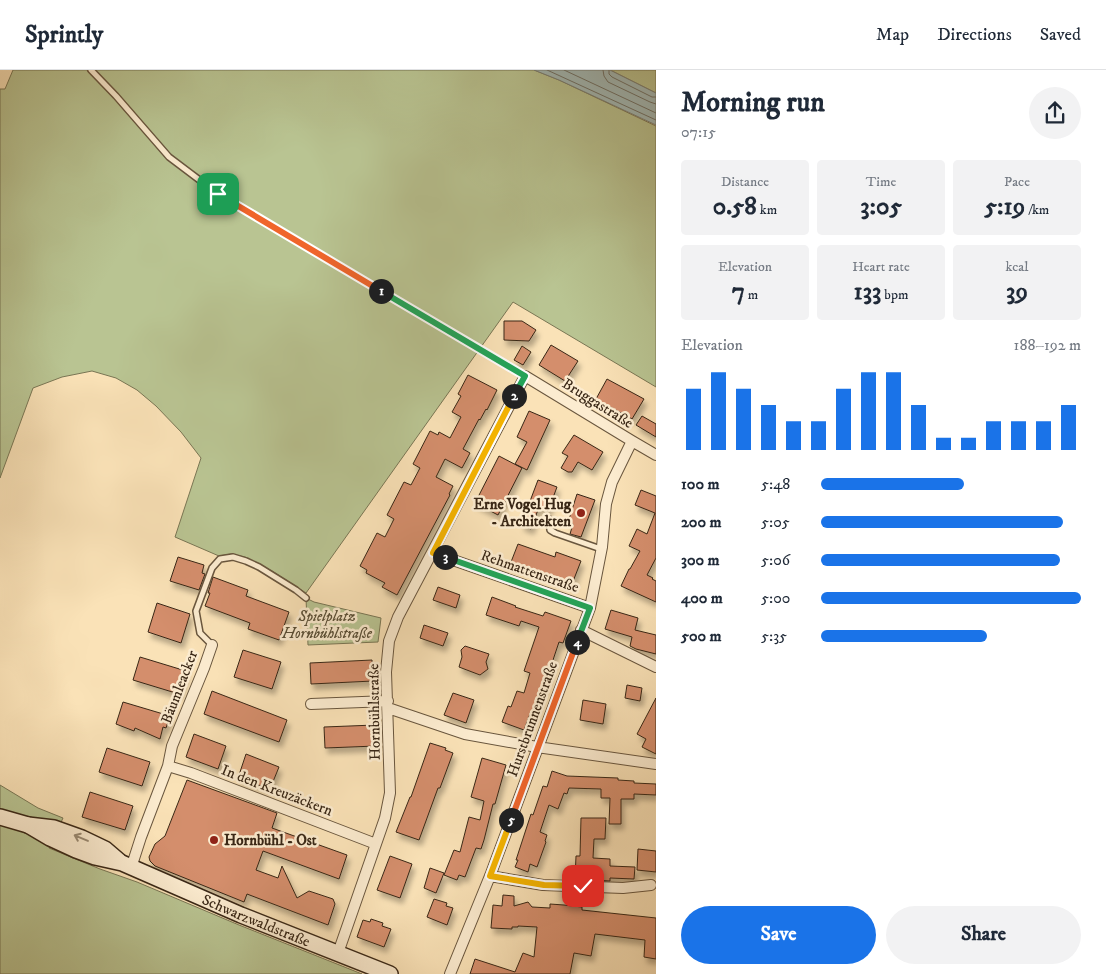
<!DOCTYPE html>
<meta charset="utf-8">
<style>
:root{--surface:#fff;--page:#f2f2f3;--text:#1f2937;--muted:#747a83;--line:#e0e1e3;--accent:#1a73e8}
body{margin:0;font-family:"IM FELL DW Pica",serif;background:var(--page);color:var(--text);height:100vh;display:flex;flex-direction:column;font-size:19px;white-space:nowrap}
*{box-sizing:border-box;margin:0}
p{font-size:16px;color:var(--muted)}
.icon{flex:none;width:28px;height:28px;fill:none;stroke:currentColor;stroke-width:2;stroke-linecap:round;stroke-linejoin:round}
.map{position:relative;flex:1;overflow:hidden}
.side{display:flex;flex-direction:column;background:var(--surface);width:450px}
.side>*{flex:none}
.pin{position:absolute;display:grid;place-items:center;width:42px;height:42px;color:#fff;margin:-21px;border-radius:10px;box-shadow:0 2px 8px #0006}
.km{position:absolute;width:25px;height:25px;margin:-12px;border-radius:50%;background:#222;color:#fff;font-size:14px;line-height:25px;text-align:center}
.round{display:grid;place-items:center;flex:none;width:52px;height:52px;border-radius:26px;background:var(--page)}
.head{display:flex;align-items:center;justify-content:space-between;height:85px;padding:0 25px}
h1{font-size:28px;font-weight:700;line-height:38px}
.stats{display:grid;grid-template-columns:repeat(3,1fr);gap:8px;height:85px;padding:5px 25px}
.stats div{display:grid;align-content:center;border-radius:5px;background:var(--page);text-align:center}
.stats b{font-size:25px;font-weight:700}
.stats small{font-size:14px;font-weight:400}
.stats p{font-size:14px}
.chart{height:140px;padding:10px 25px}
.chart p{display:flex;justify-content:space-between}
.chart svg{width:100%;height:90px;margin-top:5px;stroke:var(--accent);stroke-width:6}
.cta{display:flex;gap:10px;margin-top:auto;padding:10px 25px}
.cta a{flex:1;height:58px;border-radius:30px;background:var(--accent);color:#fff;font-size:20px;font-weight:700;line-height:58px;text-align:center}
.cta a+a{background:var(--page);color:var(--text)}
ul{padding:0 25px;list-style:none;font-size:16px}
li{display:grid;grid-template-columns:80px 60px 1fr;align-items:center;height:38px}
li i{height:12px;border-radius:6px;background:var(--accent)}
header{display:flex;align-items:center;gap:30px;box-sizing:border-box;height:70px;padding:0 25px;background:var(--surface);border-bottom:1px solid var(--line)}
header strong{font-size:24px}
nav{display:flex;gap:28px;margin-inline-start:auto;font-size:18px}
main{display:flex;flex:1;min-height:0}
.map>svg:first-child{display:block}
.green{fill:#b9c492;stroke:#797654}
.water{fill:#a2bbb9;stroke:#788078}
.lines{fill:none;stroke-linecap:round;stroke-linejoin:round}
.shore{stroke:#6e7168;stroke-width:1}
.building{fill:#d48e6c;stroke:#392716;filter:url(#shadow)}
.lane-casing{stroke:#69563e;stroke-width:8}
.street-casing{stroke:#69563e;stroke-width:12}
.secondary-casing{stroke:#392716;stroke-width:18}
.lane{stroke:#fcecd0;stroke-width:5}
.street{stroke:#fcecd0;stroke-width:10}
.secondary{stroke:#fcecd0;stroke-width:15}
.oneway{stroke:#9a8a73}
.split-1-casing{stroke:#fff;stroke-width:10}
.split-2-casing{stroke:#fff;stroke-width:10}
.split-3-casing{stroke:#fff;stroke-width:10}
.split-4-casing{stroke:#fff;stroke-width:10}
.split-5-casing{stroke:#fff;stroke-width:10}
.split-6-casing{stroke:#fff;stroke-width:10}
.split-1{stroke:#f0652b;stroke-width:6}
.split-2{stroke:#22a559;stroke-width:6}
.split-3{stroke:#f5b400;stroke-width:6}
.split-4{stroke:#22a559;stroke-width:6}
.split-5{stroke:#f0652b;stroke-width:6}
.split-6{stroke:#f5b400;stroke-width:6}
.poi-dot{fill:#8f2418;stroke:#fcecd0;stroke-width:2}
.labels{text-anchor:middle;stroke-width:5;stroke-linejoin:round;paint-order:stroke}
.street-label{font-size:15px;fill:#392716;stroke:#fcecd0}
.poi-label{font-size:15px;font-weight:bold;fill:#392716;stroke:#fcecd0;text-anchor:end}
.park-label{font-size:15px;font-style:italic;fill:#594e35;stroke:#fcecd0}
</style>
<header>
<strong>Sprintly</strong>
<nav><a>Map</a><a>Directions</a><a>Saved</a></nav>
</header>
<main>
<div class="map">
<svg width="656" height="904" viewBox="0 0 656 904">
<defs>
<filter id="shadow"><feDropShadow dx="3" dy="5.5" stdDeviation="2.5" flood-color="#0004"/></filter>
</defs>
<rect width="100%" height="100%" fill="#fae2b7"/>
<filter id="stains"><feTurbulence type="fractalNoise" baseFrequency=".004" numOctaves="4"/><feColorMatrix values="0 0 0 0 .2 0 0 0 0 .09 0 0 0 0 .02 0 0 0 .5 -.17"/></filter>
<radialGradient id="worn" r=".72"><stop offset=".6" stop-color="#630" stop-opacity="0"/><stop offset="1" stop-color="#630" stop-opacity=".3"/></radialGradient>
<path class="green" d="M13,0H534L559,10L656,56V317L513,232L306,523L272,501L245,487L231,484L219,486L175,467L201,388L181,362L156,336L137,320L116,308L92,301L62,307L33,318L0,408V19H5Z
M610,0H656V23Z
M306,528L314,532L381,548L378,572L308,575Z
M0,715L38,738L63,748L49,778L100,799L137,812L239,855L362,904H0Z"/>
<path class="water" d="M534,0H610L656,23V55L559,10Z"/>
<g class="lines">
<path class="shore" d="M547,0L656,50
M564,0L656,43
M603,0L604,6L608,12L650,32L656,34
M609,0V4L612,7L652,27H656"/>
</g>
<path class="building" d="M504,251H522L536,260L529,271L504,270Z
M551,275L578,291L565,311L539,295Z
M522,276L531,282L523,295L514,290Z
M468,305L497,320L487,340L486,339L480,350L479,349L463,379L470,383L462,398L445,389L436,407L453,416L449,424L450,425L397,525L382,517L385,513L366,503L367,500L360,496L377,463L385,467L394,449L387,445L404,412L411,415L420,398L413,394L430,361L438,365L439,362L450,368L461,347L452,342L461,326L458,324Z
M607,309L644,329L632,349L596,329Z
M529,341L550,350L527,400L515,394L527,372L517,367Z
M642,346L656,354V367L636,355Z
M574,365L603,382L592,400L578,392L572,402H568L561,398L568,386L562,383Z
M499,386L522,398L498,445L475,433Z
M538,410L557,417L548,441L539,437L531,459L521,455Z
M641,420L656,426V488L647,505L653,508L652,509L656,511V532L621,516L629,499H630L640,481L629,476L637,459L647,464L655,443L635,435Z
M577,424L595,430L581,467L570,464L573,454L568,452Z
M518,474L555,487L556,482L581,491L572,514L511,492Z
M178,487L204,495L202,503L205,504L199,520L170,511Z
M213,507L248,520L246,526L289,542L279,570L248,559L250,553L205,536L210,523H208Z
M438,517L460,525L456,538L433,530Z
M492,527L516,536L515,537L543,546L545,542L571,551L563,573L559,572L543,620L533,645L530,644L524,660L502,652L508,636L511,637L517,621L524,623L530,603L524,601L539,557L521,551L519,556L486,545Z
M157,533L190,544L181,573L148,562Z
M611,540L638,548L635,560L656,565V584L636,579L630,576L632,567L605,559Z
M424,555L448,563L443,576L420,568Z
M465,576L489,584L486,592L488,599L480,605L459,597L462,587L461,580Z
M243,580L281,592L272,619L234,607Z
M140,587L186,601L179,624L133,610Z
M372,590L373,611L311,614L310,593Z
M627,615L642,618L640,631L625,628Z
M212,621L287,650L279,672L204,644Z
M453,623L474,630L466,653L444,645Z
M656,628V684L642,677L646,669L637,664Z
M583,630L606,634L603,654L580,650Z
M123,632L170,646L166,658L163,657L160,669L135,658L134,661L116,654Z
M375,655L376,676L325,678L324,657Z
M194,664L226,676L218,699L186,687Z
M430,673L446,678L445,680L453,683L440,718H438L419,770L396,762L410,727H411Z
M107,678L150,692L142,716L99,702Z
M246,684L279,697L270,719L238,708Z
M482,688L506,695L495,734H493L484,770L481,779L476,778L465,807L459,805L457,810L444,805L454,780L460,782L469,747L480,750L484,731L471,727Z
M552,701L567,706L618,708V710L634,711V713L656,714V725L634,724V729H621V754H609L610,728H601V719L569,718L567,724L564,723L558,739L549,735L540,762L547,765L545,771L546,772L537,797L530,794L528,802L515,797L518,790H516L531,744L533,745L543,716L547,717Z
M187,710L277,743L272,758L347,785L339,809L263,781L256,800L278,808L282,796L297,828L309,821L333,829L335,834L328,855L247,824L244,832L155,796L150,791L149,787L155,774L165,766Z
M90,722L133,736L125,760L82,747Z
M581,748H606L605,769H594L593,788L610,789V796L635,797L634,809L610,808V811L575,809L576,786H580Z
M638,779L656,781V802L637,800Z
M390,786L412,794L400,828L377,820Z
M430,798L444,803L436,823L424,818Z
M503,825L514,826V836L528,832L532,837L550,838V834L564,835L582,837V840L656,848V889L644,887L645,870L595,864L591,886L574,883L570,904H470L475,889L515,902L523,883L534,887L537,857L518,856V857H512V859L491,858L493,835L502,836Z
M434,829L447,833L446,836L453,838L447,855L427,847Z
M371,849L383,853L382,856L391,859L384,877L357,867L363,850L370,852Z"/>
<g class="lines">
<defs>
<path id="lane" d="M91,0L116,26L169,87L218,124L525,306
M549,449L550,460L555,463L601,479
M212,575L200,563L196,541L212,498L220,489L233,487L246,491L259,497L296,520L306,528"/>
<path id="street" d="M433,483L590,538
M581,560L656,597
M311,634L388,631
M388,638L465,664L537,677L656,694
M168,696L191,703L376,774
M131,798L141,767L168,696L172,676L204,598L212,575
M490,806L543,815L623,818L651,815
M338,883L385,748L390,723L386,602L389,571L398,547L525,306L632,371L656,385
M450,904L490,806L590,538L602,477L606,434L612,412L632,371"/>
<g id="secondary">
<path d="M0,747L28,755L54,758L82,768L105,779L119,791"/>
<path id="s1" d="M28,755L50,768L76,780L95,787L122,793L241,845L390,904"/>
</g>
</defs>
<use href="#lane" class="lane-casing"/>
<use href="#street" class="street-casing"/>
<use href="#secondary" class="secondary-casing"/>
<use href="#lane" class="lane"/>
<use href="#street" class="street"/>
<use href="#secondary" class="secondary"/>
</g>
<defs><path id="oneway-shaft" d="M-6 0H5M1.5-3L5.5 0L1.5 3" fill="none" stroke-width="1.6" stroke-linecap="round" stroke-linejoin="round" transform="scale(1.25)"/></defs>
<use class="oneway" href="#oneway-shaft" transform="translate(81 768) rotate(-157)"/>
<g class="lines">
<defs>
<path id="split-1" d="M218,124L381,221"/>
<path id="split-2" d="M381,221L525,306L514,326"/>
<path id="split-3" d="M445,487L433,483L514,326"/>
<path id="split-4" d="M445,487L590,538L577,572"/>
<path id="split-5" d="M511,750L577,572"/>
<path id="split-6" d="M511,750L490,806L544,815L583,816"/>
</defs>
<use href="#split-1" class="split-1-casing"/>
<use href="#split-2" class="split-2-casing"/>
<use href="#split-3" class="split-3-casing"/>
<use href="#split-4" class="split-4-casing"/>
<use href="#split-5" class="split-5-casing"/>
<use href="#split-6" class="split-6-casing"/>
<use href="#split-1" class="split-1"/>
<use href="#split-2" class="split-2"/>
<use href="#split-3" class="split-3"/>
<use href="#split-4" class="split-4"/>
<use href="#split-5" class="split-5"/>
<use href="#split-6" class="split-6"/>
</g>
<g class="poi-dot">
<circle cx="581" cy="443" r="5"/>
<circle cx="214" cy="770" r="5"/>
</g>
<g class="labels">
<g class="street-label">
<text transform="translate(598 333) rotate(32)" y="5">Bruggastraße</text>
<text transform="translate(530 501) rotate(19)" y="5">Rehmattenstraße</text>
<text transform="translate(179 617) rotate(-69)" y="5">Bäumleacker</text>
<text transform="translate(374 642) rotate(-91)" y="5">Hornbühlstraße</text>
<text transform="translate(532 649) rotate(-70)" y="5">Hurstbrunnenstraße</text>
<text transform="translate(277 720) rotate(21)" y="5">In den Kreuzäckern</text>
<text dy="5" stroke="none"><textPath href="#s1" startOffset="248">Schwarzwaldstraße</textPath></text>
</g>
<g class="poi-label">
<text x="571" y="439">Erne Vogel Hug<tspan x="571" dy="17">- Architekten</tspan></text>
<text x="224" y="775" text-anchor="start">Hornbühl - Ost</text>
</g>
<g class="park-label">
<text x="327" y="551">Spielplatz<tspan x="327" dy="17">Hornbühlstraße</tspan></text>
</g>
</g>
<rect width="100%" height="100%" filter="url(#stains)"/>
<rect width="100%" height="100%" fill="url(#worn)"/>
</svg>
<div class="pin" style="left:218px;top:124px;background:#1e9e55"><svg class="icon" aria-label="arrive" viewBox="0 0 24 24"><path d="M6 21V4h12l-3 4 3 4H6"/></svg></div>
<div class="pin" style="left:583px;top:816px;background:#d93025"><svg class="icon" aria-label="check" viewBox="0 0 24 24"><path d="M5 12l5 5 9-10"/></svg></div>
<b class="km" style="left:381px;top:221px">1</b>
<b class="km" style="left:514px;top:326px">2</b>
<b class="km" style="left:445px;top:487px">3</b>
<b class="km" style="left:577px;top:572px">4</b>
<b class="km" style="left:511px;top:750px">5</b>
</div>
<section class="side">
<div class="head"><div><h1>Morning run</h1><p>07:15</p></div><a class="round"><svg class="icon" aria-label="share" viewBox="0 0 24 24"><path d="M12 15V3M7 8l5-5 5 5M5 13v7h14v-7"/></svg></a></div>
<div class="stats">
<div><p>Distance</p><b>0.58<small> km</small></b></div>
<div><p>Time</p><b>3:05</b></div>
<div><p>Pace</p><b>5:19<small> /km</small></b></div>
</div>
<div class="stats">
<div><p>Elevation</p><b>7<small> m</small></b></div>
<div><p>Heart rate</p><b>133<small> bpm</small></b></div>
<div><p>kcal</p><b>39</b></div>
</div>
<div class="chart"><p><span>Elevation</span>188–192 m</p>
<svg viewBox="0 0 160 44" preserveAspectRatio="none"><path d="M5 44V14M15 44V6M25 44V14M35 44V22M45 44V30M55 44V30M65 44V14M75 44V6M85 44V6M95 44V22M105 44V38M115 44V38M125 44V30M135 44V30M145 44V30M155 44V22"/></svg>
</div>
<ul>
<li><b>100 m</b>5:48<i style="width:55%"></i></li>
<li><b>200 m</b>5:05<i style="width:93%"></i></li>
<li><b>300 m</b>5:06<i style="width:92%"></i></li>
<li><b>400 m</b>5:00<i style="width:100%"></i></li>
<li><b>500 m</b>5:35<i style="width:64%"></i></li>
</ul>
<div class="cta"><a>Save</a><a>Share</a></div>
</section>
</main>
